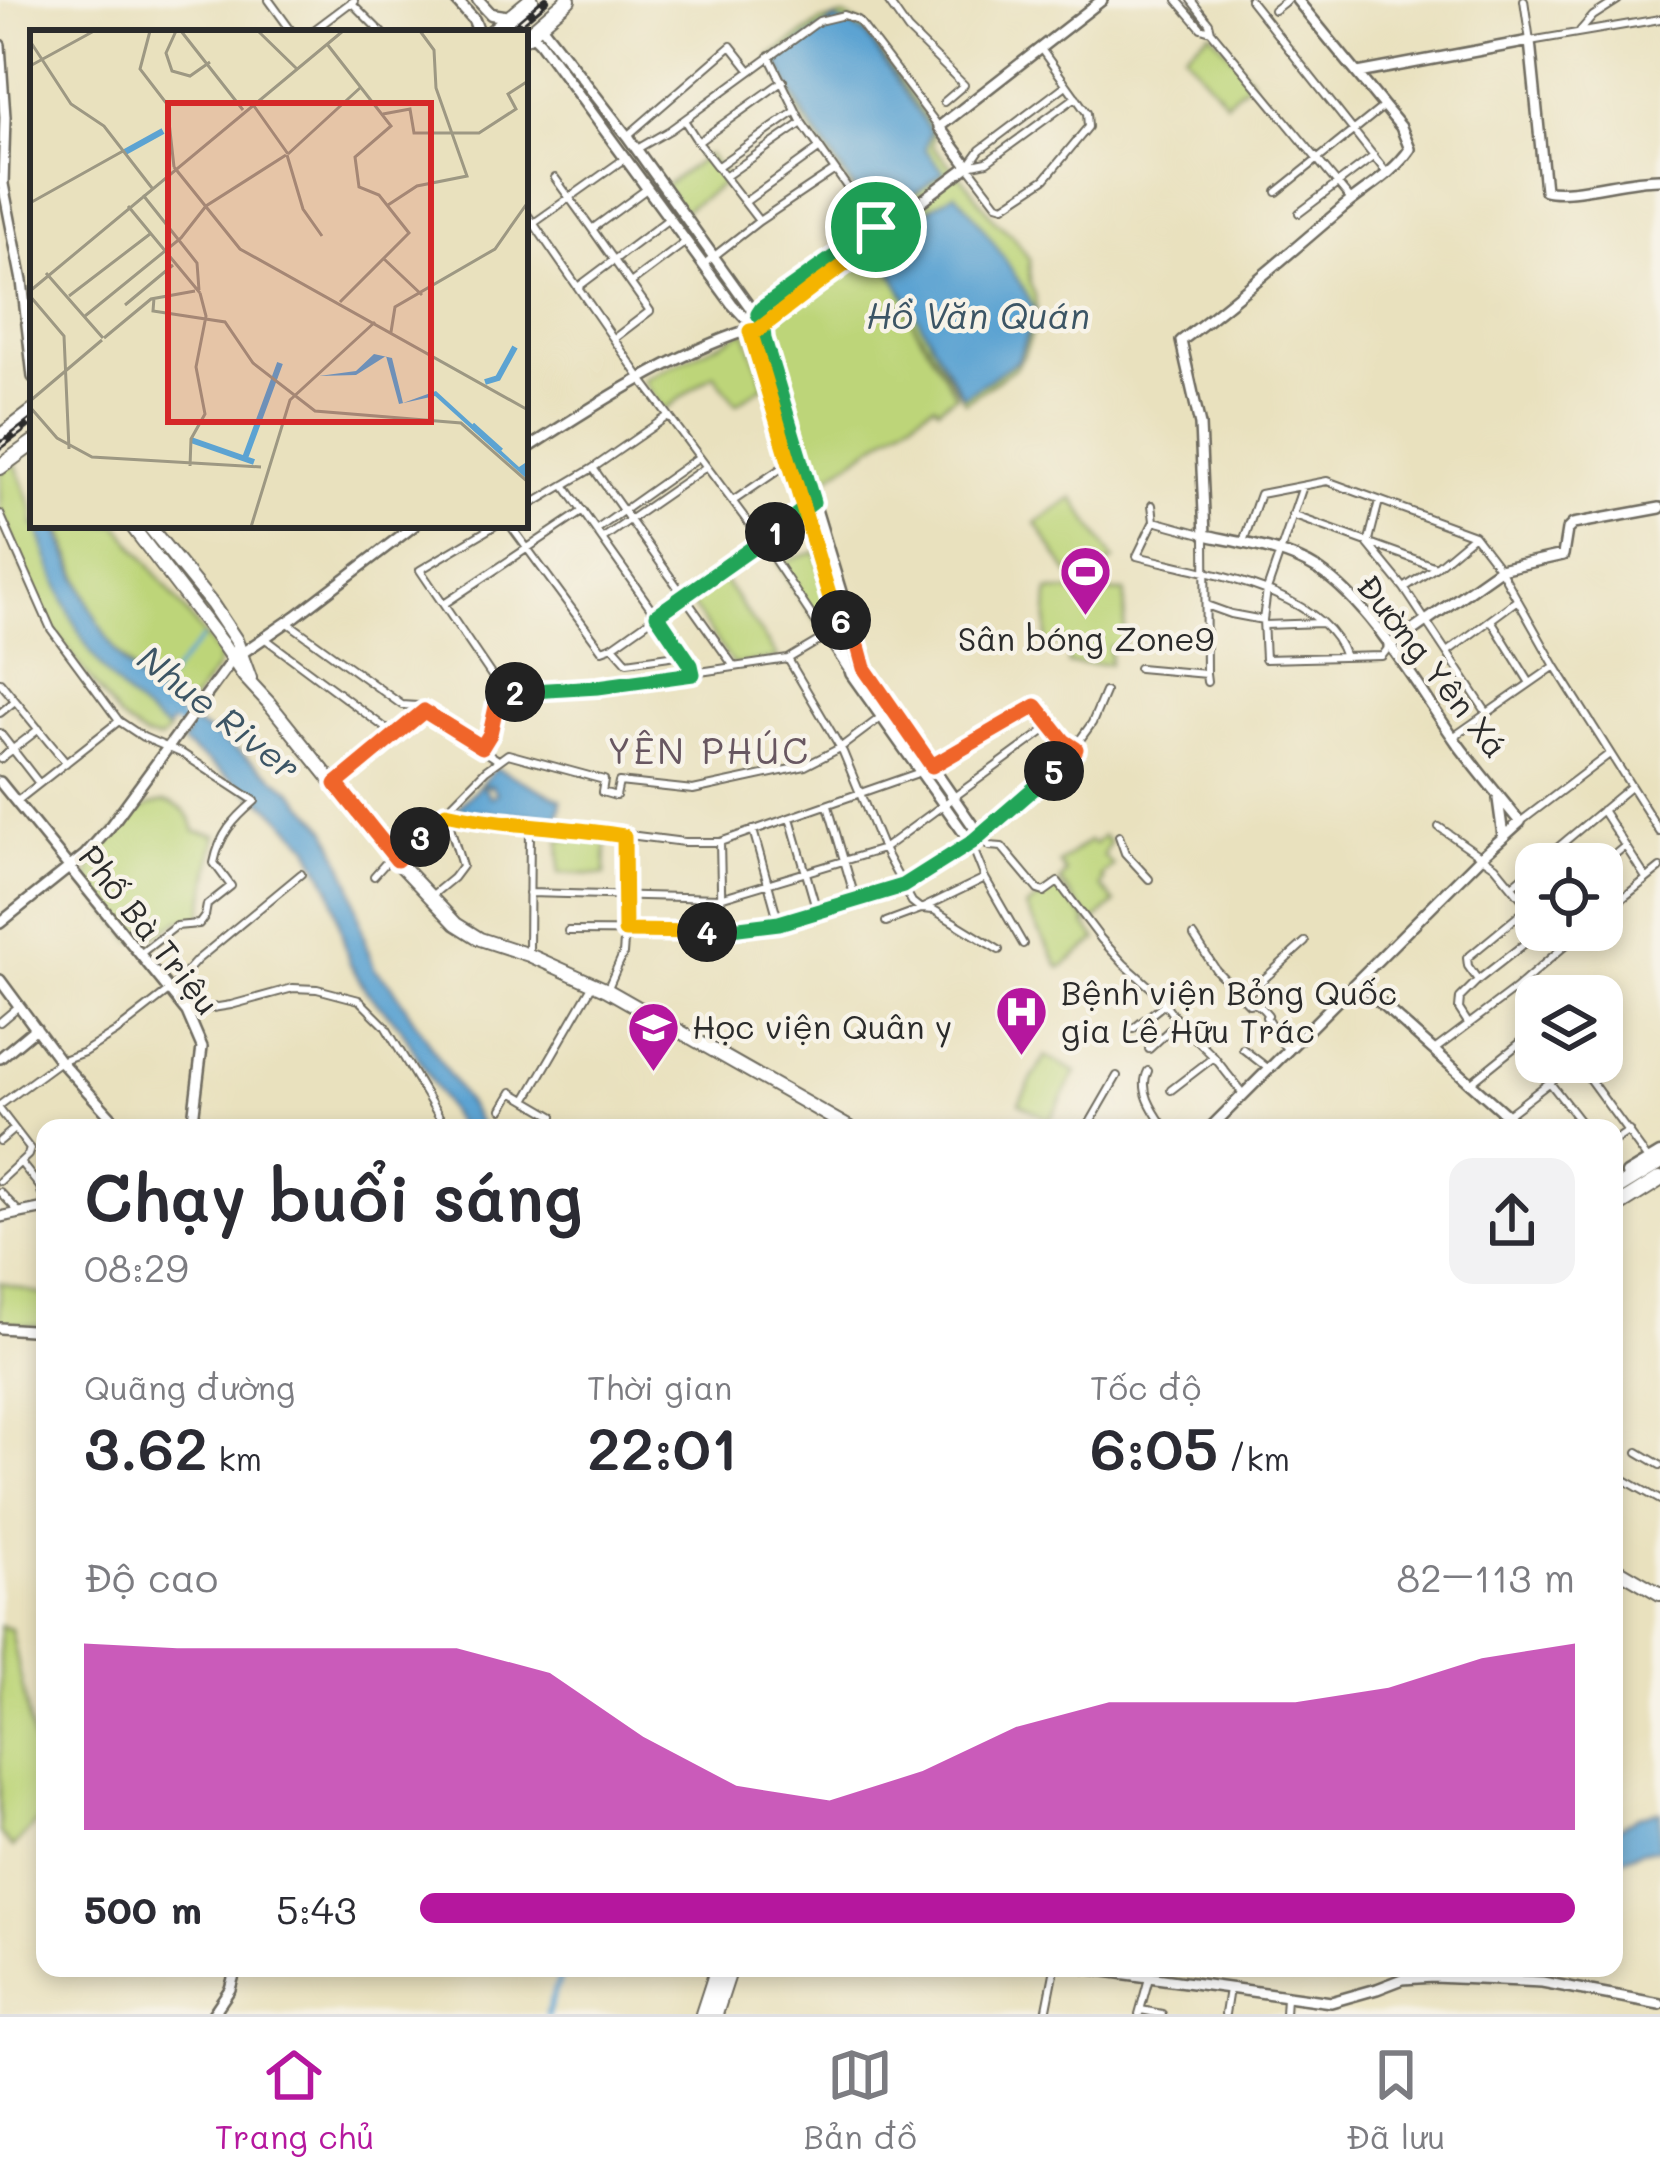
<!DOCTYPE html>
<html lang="vi">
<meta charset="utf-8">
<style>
:root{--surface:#fff;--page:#f2f2f3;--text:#2b2b33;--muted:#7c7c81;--line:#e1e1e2;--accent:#b5179e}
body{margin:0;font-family:Mali,sans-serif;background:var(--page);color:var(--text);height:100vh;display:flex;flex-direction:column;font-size:45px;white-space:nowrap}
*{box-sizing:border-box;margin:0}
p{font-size:39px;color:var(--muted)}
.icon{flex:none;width:66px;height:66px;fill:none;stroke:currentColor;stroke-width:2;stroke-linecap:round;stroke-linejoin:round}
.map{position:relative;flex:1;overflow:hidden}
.sheet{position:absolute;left:36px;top:1119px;width:1587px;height:858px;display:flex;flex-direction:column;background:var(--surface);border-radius:24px;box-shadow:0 6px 18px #0003}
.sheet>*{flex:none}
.fabs{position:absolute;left:1515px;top:843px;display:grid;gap:24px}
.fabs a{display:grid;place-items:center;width:108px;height:108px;border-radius:24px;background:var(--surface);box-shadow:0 6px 18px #0003;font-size:60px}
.pin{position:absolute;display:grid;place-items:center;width:102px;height:102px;color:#fff;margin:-51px;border:6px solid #fff;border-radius:50%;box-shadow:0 3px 12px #0007}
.km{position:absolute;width:60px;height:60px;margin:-30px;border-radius:50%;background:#222;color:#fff;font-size:33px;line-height:60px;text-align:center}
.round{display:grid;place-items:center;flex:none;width:126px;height:126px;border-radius:24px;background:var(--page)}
.overview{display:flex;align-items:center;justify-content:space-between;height:204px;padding:0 48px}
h1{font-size:66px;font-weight:600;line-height:90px}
.figures{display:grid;grid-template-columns:repeat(3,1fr);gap:18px;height:204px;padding:12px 48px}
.figures div{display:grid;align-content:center}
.figures b{font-size:60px;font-weight:600}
.figures small{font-size:33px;font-weight:400}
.figures p{font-size:33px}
.chart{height:336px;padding:24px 48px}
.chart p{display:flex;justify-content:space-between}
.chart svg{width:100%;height:216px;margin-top:12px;fill:var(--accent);opacity:.7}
ul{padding:0 48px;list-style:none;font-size:39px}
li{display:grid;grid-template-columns:192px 144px 1fr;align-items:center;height:90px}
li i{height:30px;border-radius:15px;background:var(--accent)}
.tab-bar{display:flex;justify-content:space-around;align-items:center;height:168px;border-top:3px solid var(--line);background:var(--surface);font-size:33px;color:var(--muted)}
.tab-bar a{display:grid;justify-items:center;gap:6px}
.tab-bar .current{color:var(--accent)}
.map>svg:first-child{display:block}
.green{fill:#bdd579;stroke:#748052;stroke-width:3}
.water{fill:#5ca3d2;stroke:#44677e;stroke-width:3}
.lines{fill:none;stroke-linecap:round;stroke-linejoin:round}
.stream{stroke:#5ca3d2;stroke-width:3}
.canal{stroke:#5ca3d2;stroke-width:6}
.river{stroke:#5ca3d2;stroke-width:9}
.minor-casing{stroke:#6e6b5e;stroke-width:10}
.tertiary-casing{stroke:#6e6b5e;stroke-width:14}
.secondary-casing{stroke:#6e6b5e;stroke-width:15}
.primary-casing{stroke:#6e6b5e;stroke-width:16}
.trunk-casing{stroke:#6e6b5e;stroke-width:18}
.minor{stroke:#fff;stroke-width:6}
.tertiary{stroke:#fff;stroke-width:9}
.secondary{stroke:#fff;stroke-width:10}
.primary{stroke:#fff;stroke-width:12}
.trunk{stroke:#fff;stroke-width:14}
.rail-casing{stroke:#2b2b2b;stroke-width:8}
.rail{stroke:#f7f3e8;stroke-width:3;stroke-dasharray:9;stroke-linecap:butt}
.split-1-casing{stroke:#fff;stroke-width:24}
.split-2-casing{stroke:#fff;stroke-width:24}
.split-3-casing{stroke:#fff;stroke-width:24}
.split-4-casing{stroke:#fff;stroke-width:24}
.split-5-casing{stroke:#fff;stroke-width:24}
.split-6-casing{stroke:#fff;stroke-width:24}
.split-7-casing{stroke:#fff;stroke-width:24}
.split-8-casing{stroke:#fff;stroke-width:24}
.split-1{stroke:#22a559;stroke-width:15}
.split-2{stroke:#22a559;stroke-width:15}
.split-3{stroke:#f0652b;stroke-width:15}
.split-4{stroke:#f5b400;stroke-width:15}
.split-5{stroke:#22a559;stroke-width:15}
.split-6{stroke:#f0652b;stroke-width:15}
.split-7{stroke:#f5b400;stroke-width:15}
.split-8{stroke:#f5b400;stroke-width:15}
.labels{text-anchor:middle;stroke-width:9;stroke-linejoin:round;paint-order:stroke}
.poi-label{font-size:33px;fill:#2b2b2b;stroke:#f7f3e8;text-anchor:start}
.street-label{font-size:33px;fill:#2b2b2b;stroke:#f7f3e8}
.water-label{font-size:36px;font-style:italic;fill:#3c5565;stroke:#f7f3e8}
.neighbourhood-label{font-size:36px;letter-spacing:3px;fill:#685761;stroke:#f7f3e8}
.inset-river{fill:none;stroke:#5ca3d2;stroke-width:6}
.inset-road{fill:none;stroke:#9d9883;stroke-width:3}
.view{fill:#d62828;fill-opacity:0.15;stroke:#d62828;stroke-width:6}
.inset-edge{fill:none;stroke:#2b2b2b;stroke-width:6}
</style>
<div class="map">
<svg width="1660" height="2014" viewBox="0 0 1660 2014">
<rect width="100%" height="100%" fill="#f7f3e8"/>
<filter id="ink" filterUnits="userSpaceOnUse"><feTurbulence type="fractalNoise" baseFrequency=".00833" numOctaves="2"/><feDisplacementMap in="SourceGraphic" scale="24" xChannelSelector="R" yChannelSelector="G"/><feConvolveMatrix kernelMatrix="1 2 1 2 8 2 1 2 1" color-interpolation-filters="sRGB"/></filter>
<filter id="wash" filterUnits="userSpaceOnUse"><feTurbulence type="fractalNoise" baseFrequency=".004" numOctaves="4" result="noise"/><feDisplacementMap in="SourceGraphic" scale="48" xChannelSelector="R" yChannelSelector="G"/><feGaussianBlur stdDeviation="2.7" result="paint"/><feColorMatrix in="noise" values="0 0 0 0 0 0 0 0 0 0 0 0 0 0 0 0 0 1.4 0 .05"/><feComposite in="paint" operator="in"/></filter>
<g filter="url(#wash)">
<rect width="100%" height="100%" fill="#e9e1be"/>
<path class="green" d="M844,16L861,24L934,129L932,146L969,186L995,221L1013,236L1029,259L1030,284L1035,295L1037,320L1023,357L1015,368L965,402L899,300L956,395L938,408L934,404L816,485L777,359L773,360L763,327L868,250L872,256L886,246L876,226L802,119L770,57L820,22Z
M1211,32L1252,79L1226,102L1185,53Z
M708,155L729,180L682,212L664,186Z
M745,331L765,385L736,404L714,374L664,410L643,380Z
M15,463L33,510V525H38C70,622 86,666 169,731L160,740L144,737L120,719L52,628L25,573L0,509V470Z
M1073,498L1114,560L1076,585L1036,523Z
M60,525H118L210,643L219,658L217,668L183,714C159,694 133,674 114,648C88,612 75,566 60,525Z
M816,552L836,621L825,635L778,563Z
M718,572L778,658L733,665L685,595Z
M1048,591L1125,592L1124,646L1110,647V664H1068V644H1046Z
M166,802C182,805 191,815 195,831L216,835L201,919L194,921L180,920L152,939L138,938L133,941L87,885C89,876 90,864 95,856C110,832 138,804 166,802Z
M1103,836L1110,842L1103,855L1113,866L1101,877L1104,881L1100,886L1115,903L1092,923L1060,881L1066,873L1059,863L1089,841L1095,844Z
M560,839L606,840L605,875L559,873Z
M1057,885L1087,922L1085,924L1097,940L1060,968L1026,908Z
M1045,1056L1076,1072L1050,1120L1019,1103Z
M0,1282L45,1296V1327L0,1322Z
M0,1626L11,1629L45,1799V1813L12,1848L0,1833Z"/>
<path class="water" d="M834,20L851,25L866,35L930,131L925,149L944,172L877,221L805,116L776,59Z
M955,193C971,208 1031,294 1035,314L1018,360L966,395H962L892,273L899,251L890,238L891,233Z
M37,525H56C77,578 97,634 135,677C148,691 165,701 179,713L167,729C90,677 64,610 37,525Z
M196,724L241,753L291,790L328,830L351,884L366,945L375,970L391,984L483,1128H459L400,1026L367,992L349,962L331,890L308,845L270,807L182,743Z
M496,768L561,800L559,817L456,810L481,784L491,798L497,793L491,785L488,787L483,782Z
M1660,1812V1849L1641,1851L1614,1862V1831L1639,1816Z"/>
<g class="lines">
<path class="stream" d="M160,700L163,685L202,638"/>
<path class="canal" d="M547,2014L563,1968"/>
<path class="river" d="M165,712L201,737"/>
</g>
</g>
<g filter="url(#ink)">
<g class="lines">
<defs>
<path id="minor" d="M269,0L293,33
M887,0L908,30L964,85L944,102
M1177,0L1201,28L1211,31
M1191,0L1209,23L1211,31L1351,200
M1250,0L1387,173
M1524,0L1530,41L1660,19
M351,2L382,33
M1274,10L1287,0
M1580,31L1593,16L1618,0
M310,33L354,0
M769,56L802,123L878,231
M684,120L698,142L759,221
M627,136L731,46L750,70
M698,142L783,81
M637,149L670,130L819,21L844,15L858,20L939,127
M970,164L980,150L1066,85
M718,166L796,111
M968,166L997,204L1004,206L1045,179L1088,127L1087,113L1041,49
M968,166L987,162L1076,97
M726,176L802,123
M555,178L592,229
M1277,192L1384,106
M745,202L820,148
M525,211L642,380L762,541L847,669
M1299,213L1374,156
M534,223L624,159
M704,264L759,221L835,170
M632,282L687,241
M578,287L670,218
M616,337L650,311L592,229L648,188
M593,468L733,665
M564,485L691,665L693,674
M1303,486L1267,590L1263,620L1265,659L1382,656L1389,647
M733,501L789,463
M1152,505L1154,521
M525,508L593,468L668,416
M0,514L51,629L119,721L143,737L183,754L255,801C233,820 220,834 214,863L231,886L207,905L205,916L199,924L176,926L140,954
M1292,515L1436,567
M496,525L420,570L500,688
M510,525L602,650L613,646L762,541L813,502
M596,530L699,457
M602,539L706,467
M1243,542L1260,494L1327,481L1474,535L1500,569L1555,666L1660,832
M1368,544L1404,588L1487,713
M1368,544L1379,501
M1404,588L1436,567L1473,536
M444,604L583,511
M1206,605L1231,614L1263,620
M1491,620L1530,683
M287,622L402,705L417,706L498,760
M1265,625L1321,623
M263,637L396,736
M613,646L627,662L684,654
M1447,652L1516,601
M788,659L825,637L837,621L848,617
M1139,668L1206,674
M0,682L66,763
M1207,682L1206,674C1206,628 1205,581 1205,535L1154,521L1137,556C1198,572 1323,588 1345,657
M500,688L509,692L598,687L788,659L843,752L883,849L912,902L921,909L934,910L999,950
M0,713L15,701
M0,733L38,782
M1453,737L1555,666
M482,747L490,734L500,688
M0,759L39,729
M336,784L424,711
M16,802L119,721
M828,806L856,901
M1602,810L1646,878
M790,818L817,911
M1520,822L1608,755
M1439,827L1495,866L1536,916
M753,830L779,923
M980,836L989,846L1002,847L1038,890L1044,892L1058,882L1101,939L1124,964L1158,994L1178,1022L1214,1057L1244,1095
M1119,836L1125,853L1149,879
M720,842L722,932
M971,843L985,878L1023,944
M397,860L486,770L508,754L604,780L602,792L616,796L619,782L693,790L805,766L840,748L892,709
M1538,864L1630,787
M1602,865L1625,846
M374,876L390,858
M1512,886L1536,866
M529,893L720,898L883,849L1051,726
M430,897L453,878L462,866L446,813L478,821L574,828L684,842H720L915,774L1036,706L1064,741L1076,749
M1602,915L1660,868
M886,922L921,909L985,878
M1547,930L1562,948
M568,931L722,932L779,923L903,886L971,843L1063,763L1092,723L1105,692
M1194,936L1216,970L1249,1004C1257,1001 1263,1009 1268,1015L1266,1017L1270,1023L1267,1026L1289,1051
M529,953L530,824
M1478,980L1468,966L1467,958L1529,907
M607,990L623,954L626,915L624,836
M1514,990L1536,1018
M1243,998L1305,942
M187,1012L231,1005L293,988L317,989L359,1000L385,1026L446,1128
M0,1022L19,1006
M1468,1023L1459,1009L1460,998L1478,980L1542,930
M1133,1029L1163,1005
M1149,1049L1178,1022
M1243,1049L1270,1070
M1433,1051L1514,990L1583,930
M1577,1062L1649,1161
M1148,1071C1138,1090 1154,1112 1165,1128
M1550,1083L1585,1128
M1469,1084L1536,1030
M1171,1090L1214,1057
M526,1100L592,986
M0,1105L60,1061L84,1052L116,1032L170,990L197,960L301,874
M502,1109L512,1092L553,1116
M0,1110L30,1149L28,1155L0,1181
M1506,1116L1576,1062
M1087,1128L1117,1076
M0,1141L14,1129
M1614,1141L1629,1131
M21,1163L40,1187L45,1206
M0,1192L18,1211
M1638,1452L1660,1465
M1623,1479L1660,1500
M1141,2010L1162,2014
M1046,2014L1055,1968
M1139,2014L1149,1978
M1225,2014L1229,1989
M1285,2014L1286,1997"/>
<path id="tertiary" d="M543,22V28L627,136L754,313L760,316L761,326
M526,38L534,36L540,42L732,304L745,318
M0,45L5,117L3,184L22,281L33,377
M1358,73L1530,41L1545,190C1571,197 1627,178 1660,179
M757,314L762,308L876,228H886
M762,325L883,237L886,228L968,166L939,127L1102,0
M761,327L864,668L980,836
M750,331L851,674L971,843
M525,450C593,406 671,355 748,330
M1389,647L1500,569L1563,555L1567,530L1573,524L1660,508
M0,782L187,1012L202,1047L192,1128
M1498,799L1503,836
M0,923L85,855L109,828L232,660L296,616L415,525
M0,980L60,1061L121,1128
M1357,982L1521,1128
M0,1058L36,1028
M1210,1128L1480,858L1520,822C1499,796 1477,770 1457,743C1419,690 1373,606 1319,570C1286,549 1242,543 1205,535L1200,425L1181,341C1236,300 1287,255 1340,210C1363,190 1392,175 1410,149L1401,127L1297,0
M0,1217L45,1208
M0,1328L45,1331
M1083,1968L1331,2002L1377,1989L1403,1979L1433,1977L1542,1982L1660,2004
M213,2014L230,1989L236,1968"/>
<path id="secondary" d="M456,0L474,20L479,33
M478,0L491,14L510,17
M1627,1174L1660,1154"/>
<path id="primary" d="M131,525L223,645L244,676L269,703L392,856L456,924L480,939L529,955L607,990L850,1128
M148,525L212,604L236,640L250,678
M1614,1567L1660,1594"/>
<path id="trunk" d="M491,33L531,0
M525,37L568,0
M0,437L33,412
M0,467L33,443
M1614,1190L1660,1162
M1614,1208L1660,1179
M703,2014L718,1968
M715,2014L730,1968"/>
</defs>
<use href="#minor" class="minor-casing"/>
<use href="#tertiary" class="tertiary-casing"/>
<use href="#secondary" class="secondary-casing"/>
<use href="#primary" class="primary-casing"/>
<use href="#trunk" class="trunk-casing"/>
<use href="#minor" class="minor"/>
<use href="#tertiary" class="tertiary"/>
<use href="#secondary" class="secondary"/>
<use href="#primary" class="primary"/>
<use href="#trunk" class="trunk"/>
<defs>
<path id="rail" d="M507,33L546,0
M0,446L33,421"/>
</defs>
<use href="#rail" class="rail-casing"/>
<use href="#rail" class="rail"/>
</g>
</g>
<g class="lines" filter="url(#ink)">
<defs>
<path id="split-1" d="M775,532L813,502L764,339L762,319L758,314L762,308L876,227"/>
<path id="split-2" d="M515,692L598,687L693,674L691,665L657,615L775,532"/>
<path id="split-3" d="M420,837L397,860L336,784L424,711L482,747L490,734L500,688L515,692"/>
<path id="split-4" d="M420,837L446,813C504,826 565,826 624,836L625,931L707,932"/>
<path id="split-5" d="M707,932L779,923L903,886L971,843L1054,771"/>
<path id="split-6" d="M841,620L850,616L864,668L932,766L1036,706L1064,741L1076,749L1054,771"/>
<path id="split-7" d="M819,283L758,330L750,331L837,621L841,620"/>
<path id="split-8" d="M819,283L883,237L886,228L876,227"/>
</defs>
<use href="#split-1" class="split-1-casing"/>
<use href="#split-2" class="split-2-casing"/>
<use href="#split-3" class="split-3-casing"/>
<use href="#split-4" class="split-4-casing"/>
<use href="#split-5" class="split-5-casing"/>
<use href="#split-6" class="split-6-casing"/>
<use href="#split-7" class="split-7-casing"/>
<use href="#split-8" class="split-8-casing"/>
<use href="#split-1" class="split-1"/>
<use href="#split-2" class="split-2"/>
<use href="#split-3" class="split-3"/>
<use href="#split-4" class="split-4"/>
<use href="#split-5" class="split-5"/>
<use href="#split-6" class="split-6"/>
<use href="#split-7" class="split-7"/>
<use href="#split-8" class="split-8"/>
</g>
<defs>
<symbol id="stadium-pin" viewBox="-11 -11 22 30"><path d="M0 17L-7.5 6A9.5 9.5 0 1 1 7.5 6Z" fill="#b5179e" stroke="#f7f3e8"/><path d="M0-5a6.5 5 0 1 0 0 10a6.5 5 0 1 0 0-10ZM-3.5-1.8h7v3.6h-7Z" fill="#fff"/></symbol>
<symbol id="hospital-pin" viewBox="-11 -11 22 30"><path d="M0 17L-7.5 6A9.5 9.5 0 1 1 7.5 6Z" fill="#b5179e" stroke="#f7f3e8"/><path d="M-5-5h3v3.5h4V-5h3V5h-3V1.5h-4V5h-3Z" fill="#fff"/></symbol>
<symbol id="university-pin" viewBox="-11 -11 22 30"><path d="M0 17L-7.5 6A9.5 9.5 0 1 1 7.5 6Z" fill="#b5179e" stroke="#f7f3e8"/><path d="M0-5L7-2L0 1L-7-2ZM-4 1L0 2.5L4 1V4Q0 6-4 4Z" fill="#fff"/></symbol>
</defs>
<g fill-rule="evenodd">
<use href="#stadium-pin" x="1056" y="542" width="59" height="81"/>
<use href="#hospital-pin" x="992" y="982" width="59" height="81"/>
<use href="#university-pin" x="624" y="998" width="59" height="81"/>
</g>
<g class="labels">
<g class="poi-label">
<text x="1086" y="651" text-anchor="middle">Sân bóng Zone9</text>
<text x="1061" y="1005">Bệnh viện Bỏng Quốc<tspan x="1061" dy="38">gia Lê Hữu Trác</tspan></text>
<text x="692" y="1039">Học viện Quân y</text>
</g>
<g class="street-label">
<text transform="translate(1432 666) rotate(52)" y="12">Đường Yên Xá</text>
<text transform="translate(149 930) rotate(52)" y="12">Phố Bà Triệu</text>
</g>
<g class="water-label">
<text x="978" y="329">Hồ Văn Quán</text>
<text transform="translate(219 713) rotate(38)" y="13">Nhue River</text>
</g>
<g class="neighbourhood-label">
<text x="709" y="764">YÊN PHÚC</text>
</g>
</g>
<g transform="translate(30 30)">
<rect width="498" height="498" fill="#e9e1be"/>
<path d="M344,324L362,328L373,373L406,361L489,437L498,431V450L405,366L369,374L356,326L326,345L289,346L326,341Z" fill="#5ca3d2"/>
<path class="inset-river" d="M95,122L133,101M455,352L468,348L485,317M442,395L471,421M161,410L224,432M215,428L250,333"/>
<path class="inset-road" d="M120,1L110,39L137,74L144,137M146,1L136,23L142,41L160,46L180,32M151,1L213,80M228,1L267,39M0,11L41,74L74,96L122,158M297,14L361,96L325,127L329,157L349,165L379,203L310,272M0,36L64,1M224,76L258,124M353,84L380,79L384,103H449L486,79L478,64L498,51M258,124L331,57M257,125L273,179L292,206M144,137L210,219L498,380M113,165L167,233L169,260M0,173L93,121M358,175L387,156L437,146L406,58L404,20L390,1M98,176L170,263M353,228L392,265M16,243L73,308M0,261L313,1M0,266L34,306L39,419M39,266L120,204M124,268L123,281L195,292L223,333L285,381L431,393L498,452M95,275L143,235M55,286L151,208L176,176L256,125M361,302L365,277L465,219L498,172M74,308L121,269L165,261M0,371L72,310M0,377L27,408L62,427L231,437M160,436L161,409L175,384L166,337L176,286L170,263M221,497L260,370L345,292"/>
<path class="view" d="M138,73H401V392H138Z"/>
<rect width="498" height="498" class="inset-edge"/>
</g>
</svg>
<div class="fabs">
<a><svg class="icon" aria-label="locate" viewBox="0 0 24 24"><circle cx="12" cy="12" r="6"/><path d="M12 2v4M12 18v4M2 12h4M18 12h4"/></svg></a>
<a><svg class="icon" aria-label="layers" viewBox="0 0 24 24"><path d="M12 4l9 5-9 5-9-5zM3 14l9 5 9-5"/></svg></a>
</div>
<div class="pin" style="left:876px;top:227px;background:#1e9e55"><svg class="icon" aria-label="arrive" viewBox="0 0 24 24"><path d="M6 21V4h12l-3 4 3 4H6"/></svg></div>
<b class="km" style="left:775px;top:532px">1</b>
<b class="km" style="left:515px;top:692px">2</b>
<b class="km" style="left:420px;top:837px">3</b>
<b class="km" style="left:707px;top:932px">4</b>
<b class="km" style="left:1054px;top:771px">5</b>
<b class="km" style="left:841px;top:620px">6</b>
<section class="sheet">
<div class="overview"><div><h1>Chạy buổi sáng</h1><p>08:29</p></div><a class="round"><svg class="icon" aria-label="share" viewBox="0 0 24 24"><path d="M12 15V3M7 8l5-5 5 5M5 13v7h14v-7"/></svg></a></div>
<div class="figures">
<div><p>Quãng đường</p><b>3.62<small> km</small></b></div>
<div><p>Thời gian</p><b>22:01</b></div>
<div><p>Tốc độ</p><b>6:05<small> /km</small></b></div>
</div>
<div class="chart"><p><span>Độ cao</span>82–113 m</p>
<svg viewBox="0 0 160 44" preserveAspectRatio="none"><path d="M0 44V6L10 7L20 7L30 7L40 7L50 12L60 25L70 35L80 38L90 32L100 23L110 18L120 18L130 18L140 15L150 9L160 6V44z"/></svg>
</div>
<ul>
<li><b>500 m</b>5:43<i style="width:100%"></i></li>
</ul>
</section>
</div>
<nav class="tab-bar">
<a class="current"><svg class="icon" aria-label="home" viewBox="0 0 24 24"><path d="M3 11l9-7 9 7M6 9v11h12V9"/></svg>Trang chủ</a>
<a><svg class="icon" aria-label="map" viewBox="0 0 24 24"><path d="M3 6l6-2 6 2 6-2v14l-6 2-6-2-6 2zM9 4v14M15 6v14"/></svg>Bản đồ</a>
<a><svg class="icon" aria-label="saved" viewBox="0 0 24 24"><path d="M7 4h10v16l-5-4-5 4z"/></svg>Đã lưu</a>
</nav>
